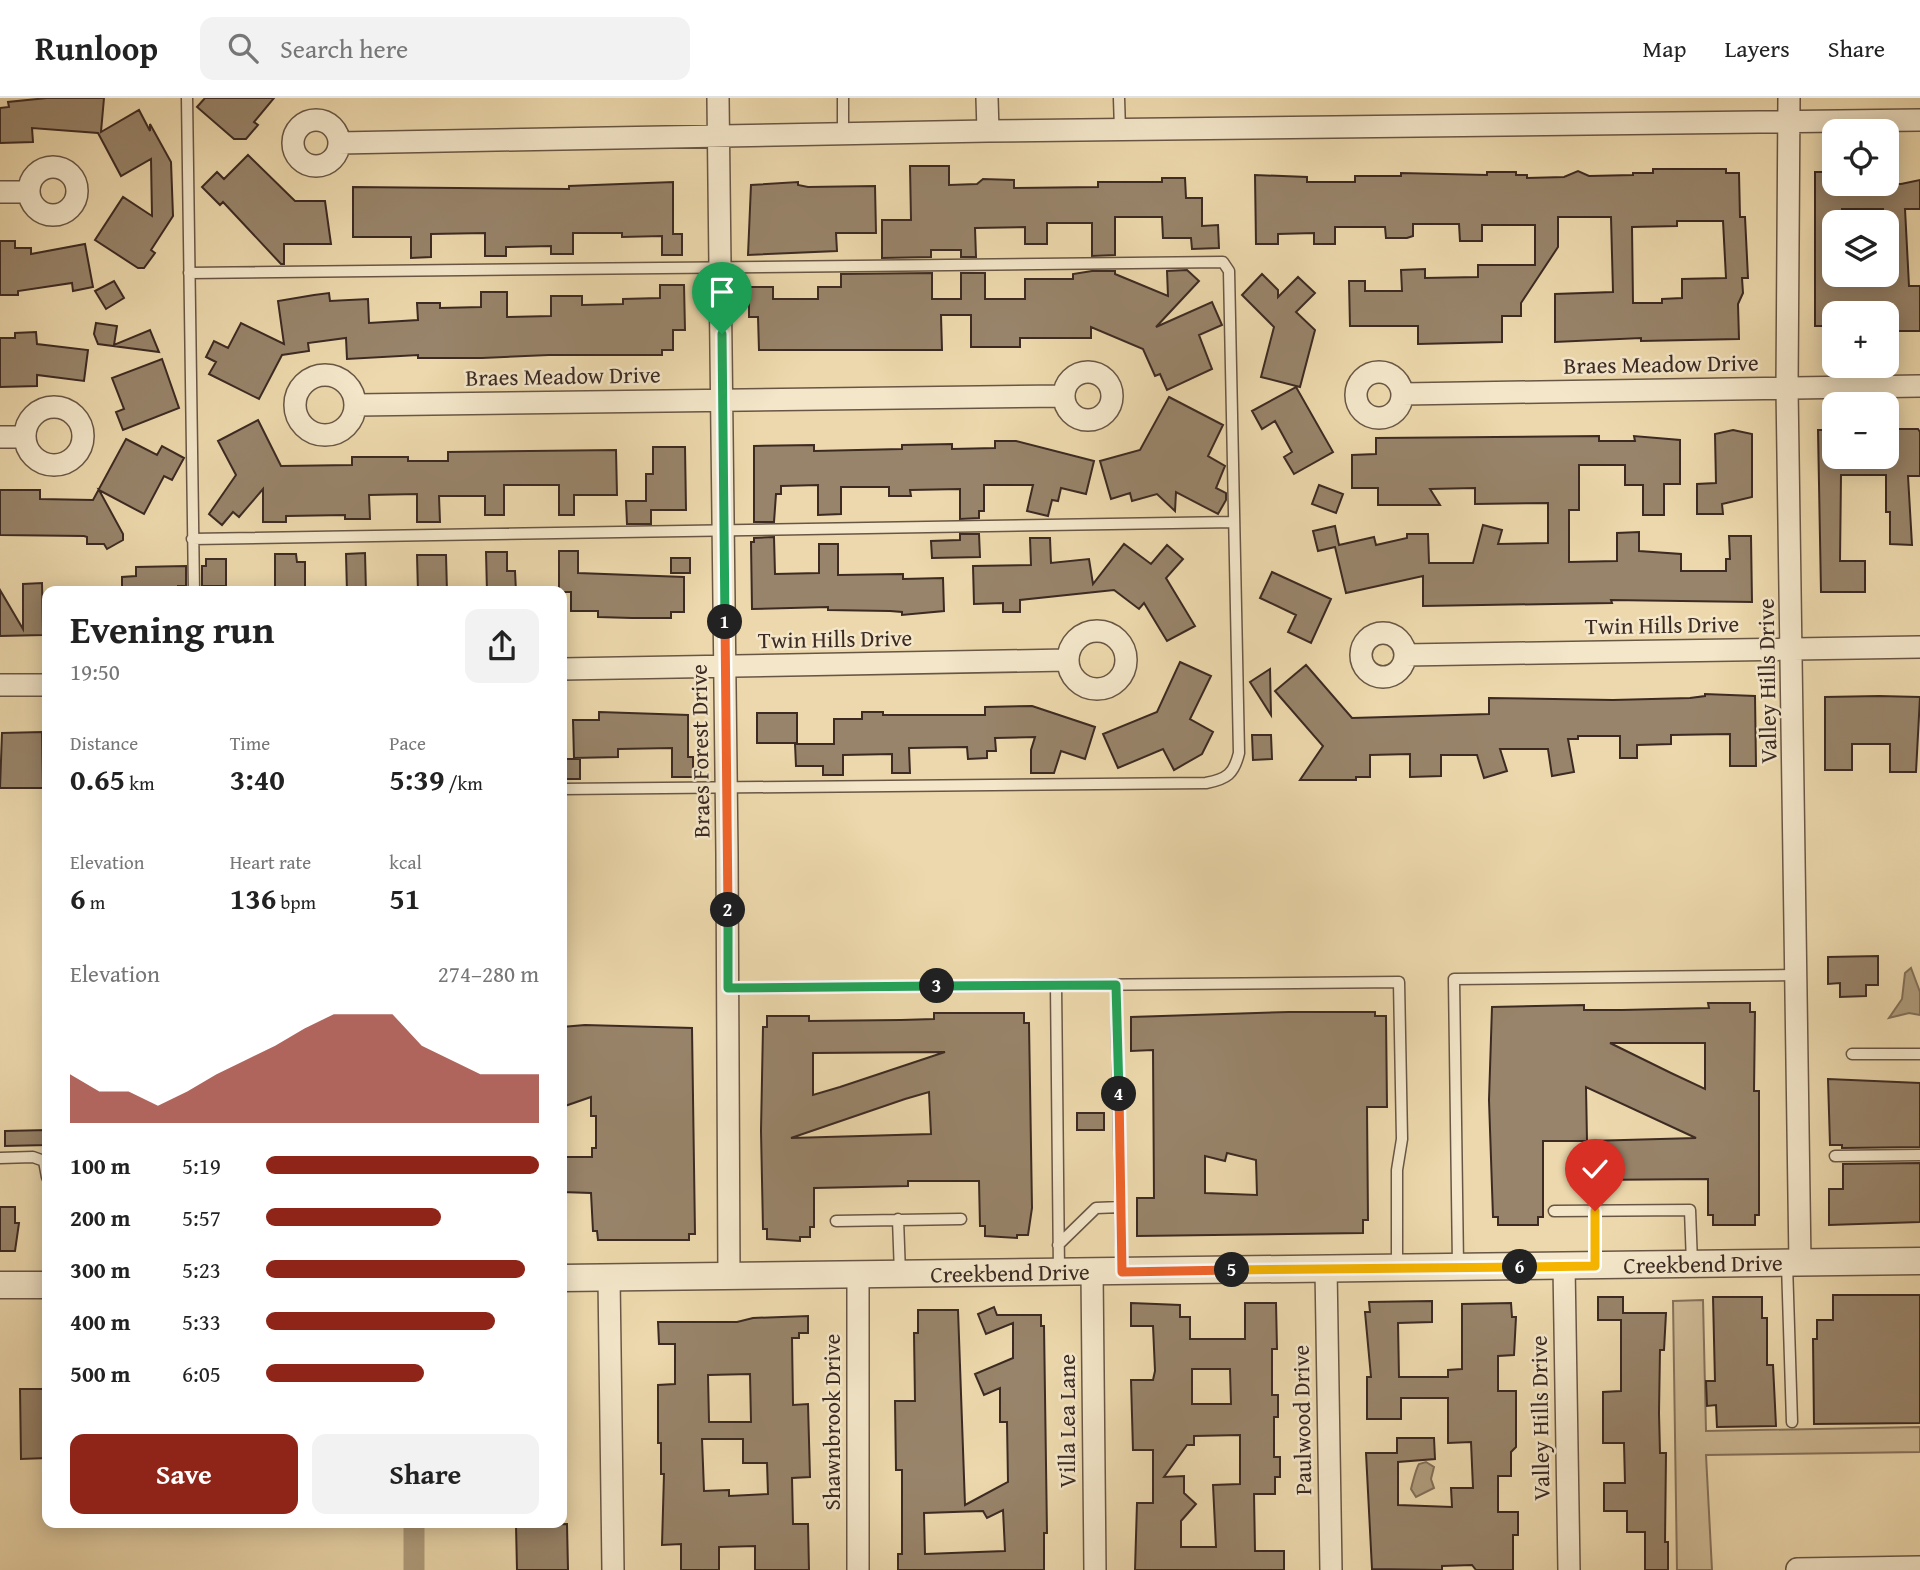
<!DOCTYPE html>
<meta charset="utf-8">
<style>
:root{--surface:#fff;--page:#f2f2f2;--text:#222;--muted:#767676;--line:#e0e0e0;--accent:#8f2418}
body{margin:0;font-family:"Gentium Book Plus",serif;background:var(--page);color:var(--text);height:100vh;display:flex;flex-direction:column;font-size:26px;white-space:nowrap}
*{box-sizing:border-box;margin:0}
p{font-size:23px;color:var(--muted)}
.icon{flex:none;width:38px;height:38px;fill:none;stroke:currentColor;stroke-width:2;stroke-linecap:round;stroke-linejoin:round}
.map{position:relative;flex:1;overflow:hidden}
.side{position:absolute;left:42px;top:488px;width:525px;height:942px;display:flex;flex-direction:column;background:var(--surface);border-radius:14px;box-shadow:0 4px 18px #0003}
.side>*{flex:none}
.fabs{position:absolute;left:1822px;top:21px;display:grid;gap:14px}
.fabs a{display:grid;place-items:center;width:77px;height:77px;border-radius:14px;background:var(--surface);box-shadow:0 4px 18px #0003;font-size:35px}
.pin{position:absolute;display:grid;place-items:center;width:60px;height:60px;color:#fff;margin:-72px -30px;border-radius:50% 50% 50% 0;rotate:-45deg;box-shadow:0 0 7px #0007}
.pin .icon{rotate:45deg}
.km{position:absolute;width:35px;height:35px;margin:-18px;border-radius:50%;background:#222;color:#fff;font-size:19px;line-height:35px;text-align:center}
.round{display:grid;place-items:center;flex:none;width:74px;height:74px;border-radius:14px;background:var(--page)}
.headline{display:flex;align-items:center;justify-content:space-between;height:119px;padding:0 28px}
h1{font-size:38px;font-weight:700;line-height:52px}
.metrics{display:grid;grid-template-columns:repeat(3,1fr);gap:10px;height:119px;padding:7px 28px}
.metrics div{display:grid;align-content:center}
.metrics b{font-size:30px;font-weight:700}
.metrics small{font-size:19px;font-weight:400}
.metrics p{font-size:19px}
.chart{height:196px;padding:14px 28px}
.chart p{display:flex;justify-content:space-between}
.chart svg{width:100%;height:126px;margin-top:7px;fill:var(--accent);opacity:.7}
.button{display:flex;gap:14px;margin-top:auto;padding:14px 28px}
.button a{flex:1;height:80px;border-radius:14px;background:var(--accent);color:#fff;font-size:28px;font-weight:700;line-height:80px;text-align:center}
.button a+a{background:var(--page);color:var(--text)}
ul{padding:0 28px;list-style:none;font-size:23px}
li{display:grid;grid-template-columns:112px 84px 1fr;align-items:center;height:52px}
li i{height:18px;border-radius:9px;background:var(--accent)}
header{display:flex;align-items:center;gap:42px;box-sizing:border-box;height:98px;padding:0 35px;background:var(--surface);border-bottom:2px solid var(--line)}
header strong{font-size:33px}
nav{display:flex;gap:38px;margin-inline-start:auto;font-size:24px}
.search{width:490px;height:63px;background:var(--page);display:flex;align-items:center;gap:18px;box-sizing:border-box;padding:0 24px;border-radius:14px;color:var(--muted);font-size:26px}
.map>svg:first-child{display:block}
.green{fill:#ceba95;stroke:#85725c;stroke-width:2}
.water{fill:#b09d7d;stroke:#826f59;stroke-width:2}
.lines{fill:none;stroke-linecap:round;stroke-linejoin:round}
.canal{stroke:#b09d7d;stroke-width:21}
.building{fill:#98846a;stroke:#3c2a23;stroke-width:2;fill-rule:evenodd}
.service-casing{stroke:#685645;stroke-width:13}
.minor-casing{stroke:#685645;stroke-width:24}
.tertiary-casing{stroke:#685645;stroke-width:29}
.service{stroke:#f3e6c9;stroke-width:10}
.minor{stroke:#f3e6c9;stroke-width:21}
.tertiary{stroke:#f3e6c9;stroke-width:26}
.split-1-casing{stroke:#fff;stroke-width:14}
.split-2-casing{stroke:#fff;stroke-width:14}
.split-3-casing{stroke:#fff;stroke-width:14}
.split-4-casing{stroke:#fff;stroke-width:14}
.split-5-casing{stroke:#fff;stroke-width:14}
.split-6-casing{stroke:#fff;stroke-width:14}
.split-7-casing{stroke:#fff;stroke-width:14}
.split-1{stroke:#22a559;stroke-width:9}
.split-2{stroke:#f0652b;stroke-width:9}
.split-3{stroke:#22a559;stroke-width:9}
.split-4{stroke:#22a559;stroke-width:9}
.split-5{stroke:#f0652b;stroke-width:9}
.split-6{stroke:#f5b400;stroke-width:9}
.split-7{stroke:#f5b400;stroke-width:9}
.labels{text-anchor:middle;stroke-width:5;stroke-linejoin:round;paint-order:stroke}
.street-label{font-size:23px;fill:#3c2a23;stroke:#f3e6c9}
</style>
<header>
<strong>Runloop</strong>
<div class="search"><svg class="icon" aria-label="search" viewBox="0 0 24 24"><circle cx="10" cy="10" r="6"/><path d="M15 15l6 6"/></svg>Search here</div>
<nav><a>Map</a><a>Layers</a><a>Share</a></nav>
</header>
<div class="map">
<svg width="1920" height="1472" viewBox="0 0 1920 1472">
<rect width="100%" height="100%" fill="#ecd8ac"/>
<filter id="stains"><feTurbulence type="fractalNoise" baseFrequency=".00286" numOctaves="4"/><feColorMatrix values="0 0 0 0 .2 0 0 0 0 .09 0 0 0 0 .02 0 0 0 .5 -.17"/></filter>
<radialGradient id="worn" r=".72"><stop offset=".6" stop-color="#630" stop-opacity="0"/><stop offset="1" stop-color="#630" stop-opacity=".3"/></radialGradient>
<path class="green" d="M1703,1202L1706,1333L1920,1329V1354L1706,1357L1712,1472H1677L1673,1203Z"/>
<path class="water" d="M1911,870L1920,894V917L1909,915L1889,920L1902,901L1905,875Z
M1426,1364L1434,1369L1431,1381L1434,1390L1416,1399L1411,1391C1412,1387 1417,1369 1419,1366Z"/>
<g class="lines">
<path class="canal" d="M414,1424V1472"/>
</g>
<path class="building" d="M47,0H104L101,34L139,12L150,33V26L171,64L173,118L151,152L155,155L144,170H138L95,142L123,99L152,118L151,61L121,78L98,35L32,30L33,44L0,45V10L9,9L8,4Z
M205,0H274L254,24L258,27L246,41H234L197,9Z
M248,57L295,103H325L331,146H284V166H281L223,104L220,107L202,89L217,74L224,81Z
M910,68H949V87L977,86L983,81L1014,82V90L1098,89V84H1162V80H1185L1186,100H1202V128L1218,127L1219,150L1192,151L1191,140H1163L1162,119H1115V157L1092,158V125H1047V146H1025V129L975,130L976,159H961V152H931V159L882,160V122H911Z
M1653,71H1726V75H1739L1740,119H1745L1748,180H1742L1743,195L1738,206L1739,241L1641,243V240L1555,244V196L1613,194L1611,119H1558V149L1521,205V218H1502V244L1418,246V228H1350L1349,183H1365V193H1402L1401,172L1425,171V180L1478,179V167H1535V127H1482V143H1460L1459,126H1413V138L1407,140H1386L1385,129H1335V146H1314V135L1278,136V146H1256L1255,77L1307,79V84H1355V78H1401V75L1487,77V74H1516V77H1527V80L1564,79L1578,73L1589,78L1633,77V75H1653ZM1677,123H1723L1726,180L1682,181V200L1662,201V205H1633L1632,129L1677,128Z
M1815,74H1834V86H1901L1920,82V111H1905L1909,188H1920V233H1894V215H1834V228H1815ZM1842,111H1883V124H1886V177L1883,180H1839V177H1834V124H1842Z
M673,84V136H682V157H662V138L622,139V135H573V156H551V148L506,149V158H485V135L431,136V159L411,160V139H353V89L569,91V88Z
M798,84V87L808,89L875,88L876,135H836L837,153L748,157L751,87Z
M0,143H15V150H31V156L85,146L93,189L73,193L72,185L18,193V197H0Z
M1187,172L1199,183L1156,229L1212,204L1222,227L1199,237L1212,271L1167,292L1160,276L1155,278L1143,251L1091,229V240H1020V249H971V217H941L942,252H759L758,219H749V189H773V201H818V189H841V176L932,175V201H961V175H985V201H1025V181H1073V176L1092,173H1115V176L1168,198L1167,173Z
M1262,176L1278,192V199L1298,179L1315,195L1296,214L1315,232L1300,289L1261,279L1274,229L1242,197Z
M114,183L124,200L106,211L95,193Z
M660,187H684L685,232H673V252H662V257H549L482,260H418V257L347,261L346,240L308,245L309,253L282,257L259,301L209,276L216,264L206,259L214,243L228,250L241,225L284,246L278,203L314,197L329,195L330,203L368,201L369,225L418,222L417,205H440V210L481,209V194H507V219L551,218V198H582V207L623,206V201L660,200Z
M96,225L117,228L114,247L150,232L159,254L98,246L94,236Z
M36,234L37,246L88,252L84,283L37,277V288L0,289V240H15V235Z
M162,261L179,310L123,332L116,314L124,311L112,280Z
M1296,289L1333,354L1294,376L1284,359L1292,354L1275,323L1262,331L1252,313Z
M1169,299L1223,327L1208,358L1225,368L1216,390L1226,395V402L1218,416L1176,394L1175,413L1157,396L1132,403L1130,395L1111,401L1100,363L1140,352Z
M258,322L281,368L352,367V359H408V363H448V354L616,352L617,397H574V417H559V387H504V417H485V398H439L440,424H417V396L369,397L370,421H345V417L286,418V424H263V391L239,419L233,414L222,427L209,416L236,377L218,343Z
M1896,331H1918L1920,334V378H1908L1912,447L1890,446V414H1886V377H1841L1840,463H1865V494H1821L1818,332H1834V359H1896Z
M1733,332L1752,336V399L1722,406L1723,416H1697V386L1716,385L1715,336Z
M1599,338V343H1635L1634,338L1680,342V386H1664V417H1643V387H1625V367H1579V412H1569V464L1617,463V435L1639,434V453L1681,456V473H1726V461H1730L1729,438H1751L1752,504L1611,502L1612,505L1423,508V478L1346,495L1335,449L1318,453L1313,433L1335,428L1339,447L1374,439L1376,447L1407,440V436H1428L1429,465H1473L1483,427L1502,432L1498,446L1548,445V405L1475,406V390L1430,391L1440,407H1378V390H1352V357L1376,356V340Z
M126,341L157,357L162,348L184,360L172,382L164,378L144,416L99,392L123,436V442L107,451L104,446H87V439L84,438L0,437V392H40V401L93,402Z
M995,343H1016L1094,363L1086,396L1061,390L1058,403L1052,402L1048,418L1027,413L1033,387H984V413H979V420L960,421V391L910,392L911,398H889V389H841V416L818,417V387L781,388V396H776L774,424H754V348L814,347V353L902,351V347L952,346V351L995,350Z
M653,349H685L686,412H651V426H627L626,403H646V376H653Z
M1319,387L1343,396L1336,415L1312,406Z
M960,436H979L980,459L932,460L931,443L960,442Z
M774,439L775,476L819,475V446H838V477L903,476V481L943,480L944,513L902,517V514L890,513L828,512V509L752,511L751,444H754V440Z
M1030,440H1050L1051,465L1089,461L1093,486L1124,446L1151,466L1167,447L1183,461L1166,480L1195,528L1167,543L1144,505L1139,511L1114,492L1020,502V514H1003V505L974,506L973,468L1031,467Z
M559,453H578V475L684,479V514H671V520H632L598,519V513H571V494H559Z
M486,454H507V473H515L516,494H487Z
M365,455L366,494H347L346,456Z
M275,456H296L297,464H305V494H275Z
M417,457H446L447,494H418Z
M671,460H690V475H671Z
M206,461H226V488H202V468H206Z
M186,468V488H178V492L122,494V479L136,478V469Z
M1272,474L1331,501L1311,545L1288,534L1296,517L1260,500Z
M42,485L43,537L0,538V492L23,531V486Z
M1180,564L1211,578L1190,621L1213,634L1202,656L1174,672L1163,651L1118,670L1103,636L1157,614Z
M1306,567L1352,620L1489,616V600L1613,602L1690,600L1705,598V596L1755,598L1756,668H1730V636L1671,637V646L1637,647V660H1620V638H1578V641H1568L1574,674L1552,678L1548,651H1500L1507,673L1484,680L1477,657H1441V678L1410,679V656L1370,657V679H1356V682H1300L1323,648L1275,593Z
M1270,571L1271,617L1250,584Z
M1879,598L1920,599L1916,674H1890V646H1852V672H1825V599Z
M1032,608L1095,629L1085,661L1061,653L1054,675H1031V652L1035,639L995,640L996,653H987V660L968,661L967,649L909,650L910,675H892V656L843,657V677H823V668H796L795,646H834V621H862V614H883V617H985V609Z
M599,614L688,617V659H693V679H672V650L618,651V659L574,660L573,622H599Z
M757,615H797V645H757Z
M42,634L43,690H0L2,635Z
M1252,637H1271L1272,661L1253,662Z
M562,661H580V681H562Z
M1878,858V887H1866V898L1840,899V885L1828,886V859Z
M1708,905H1750V914H1755L1754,993H1759V1117H1755V1127H1713V1117H1708V1081L1589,1082V1043L1696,1040L1586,989L1587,1043H1543V1119H1538V1127H1498V1119H1493L1489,1002L1492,909L1584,907V912H1622L1709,910ZM1610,945H1705V991L1671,975Z
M1289,914H1375V918H1386L1387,1009H1367L1368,1122H1363V1135L1137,1138V1100H1154L1153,952L1131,953V919ZM1227,1055L1256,1062L1257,1097L1205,1095V1058L1225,1063Z
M934,915H1024V925H1029L1032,1110L1028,1137H1017V1140L985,1138V1128H980L979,1083H908V1088L814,1090V1129H810V1139H800V1143L767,1141V1131H763L761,1033L763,929H767V918H809V923L901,922L934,921ZM945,954L840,989L813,997V955ZM929,994L931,1036L791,1040L905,1001Z
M585,927L692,930L695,1136H689V1142H598L597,1133H593L591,1095L562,1094V1059H592V1050H596V1018H591V999L562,1009V929Z
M1828,981L1920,985V1049L1842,1050V1047H1830Z
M1077,1015H1104V1032H1077Z
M47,1032V1047L5,1048V1033Z
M1920,1065V1124L1829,1127V1091H1843V1066Z
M0,1109H15V1125H19L15,1153H0Z
M1833,1197H1920V1325L1814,1326L1813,1241H1817V1222H1833Z
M1598,1199H1623V1215H1666L1664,1252H1660L1659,1315L1660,1355H1666L1665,1444H1668V1472H1645V1434H1627V1413H1604V1385H1625L1624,1345H1603V1294L1621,1293V1222H1598Z
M1713,1199H1762V1220H1767V1267H1773L1776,1328L1717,1329L1716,1307L1707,1308L1706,1283H1715Z
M1432,1203V1224L1398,1225L1399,1279H1448V1272L1462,1271V1206L1511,1205L1512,1219H1516L1514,1257L1498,1258V1293H1516V1349L1511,1354V1378H1498V1414H1518V1437H1513V1472H1476L1472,1467L1442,1468V1472L1372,1471L1366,1355H1397V1340H1434L1435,1361L1398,1364V1407L1452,1409L1451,1390H1473L1471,1344L1448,1345V1300H1401V1321H1367V1279H1371L1365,1214H1370L1369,1204Z
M1131,1205L1180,1207V1219H1190V1241H1245V1205H1276L1277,1251H1272V1297H1278V1319H1274V1359H1280V1379H1275V1396H1254L1255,1453H1284V1472H1135L1137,1405H1153V1352H1133L1131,1282H1153L1155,1273L1153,1228H1131ZM1192,1271H1230L1231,1306H1192ZM1240,1337V1386L1213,1387L1216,1449H1181V1423L1196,1406L1184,1395V1378L1164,1379L1187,1347H1194V1338Z
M994,1209L997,1217H1041V1228H1044L1047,1435H1044V1472H898V1456H902V1372H896L895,1303H915L914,1235H918V1212H958L965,1407L1008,1384L1007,1324H1000V1290L984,1297L975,1276L1013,1260V1225L986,1236L978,1216ZM1003,1412L1005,1453L925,1456L924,1415L983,1413L987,1420Z
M808,1218V1235H799V1240H792L793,1307L808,1306L810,1379L792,1380L793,1426H808L809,1472H755V1448L719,1449V1472H681V1446L662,1447L664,1376H661V1345H658V1287L675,1286V1246H659L658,1224H737L753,1220ZM750,1276L751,1324H709L708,1277ZM702,1341H743V1365H767L768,1396L729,1398V1392L704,1393Z
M20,1291H47V1360L21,1361Z
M567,1426L568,1472H517L516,1427Z"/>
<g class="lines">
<defs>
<path id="service" d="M187,0L194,494
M1119,0L1120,32
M843,36V0
M189,175L1223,164L1229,173L1239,655C1234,676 1227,681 1206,685L562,691
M192,441L1234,424
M1056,887L1059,1174
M1116,887L1122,1174
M728,890L1399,884L1402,1041L1397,1072V1168
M1852,956H1920
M1835,1058L1920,1057
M0,1060L33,1059L44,1063L47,1079
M1554,1113L1690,1112L1692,1165
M1595,1113V1166
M898,1121L900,1176
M836,1123L961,1121
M1058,1147L1096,1110L1121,1109
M1787,1166L1792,1324
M1458,1167L1454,881L1794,877"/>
<path id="minor" d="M718,0L727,756L729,1179
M987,0L988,33
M1789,0L1787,290L1800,1165
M293 45a23 23 0 1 1 46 0a23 23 0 1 1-46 0Z
M339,45L988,33L1920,22
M29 93a24 24 0 1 1 48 0a24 24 0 1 1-48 0Z
M0,94H29
M1356 297a23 23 0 1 1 46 0a23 23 0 1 1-46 0Z
M1064 298a24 24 0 1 1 48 0a24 24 0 1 1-48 0Z
M295 307a30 30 0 1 1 60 0a30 30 0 1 1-60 0Z
M1403,296L1920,288
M356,307L1064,298
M25 338a29 29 0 1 1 58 0a29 29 0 1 1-58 0Z
M0,339H24
M1068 562a29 29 0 1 1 58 0a29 29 0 1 1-58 0Z
M1361 557a22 22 0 1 1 44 0a22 22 0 1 1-44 0Z
M1405,557L1920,549
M562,571L1067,562
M0,587H47
M1564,1168L1569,1472
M1326,1171L1331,1472
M1092,1174L1095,1472
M858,1177V1472
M609,1180L613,1472
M1797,1471L1920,1469"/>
<path id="tertiary" d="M562,1180L1920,1163
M0,1187H47"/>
</defs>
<use href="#service" class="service-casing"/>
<use href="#minor" class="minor-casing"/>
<use href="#tertiary" class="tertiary-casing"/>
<use href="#service" class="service"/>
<use href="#minor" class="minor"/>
<use href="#tertiary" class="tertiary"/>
</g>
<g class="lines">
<defs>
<path id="split-1" d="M722,236L725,524"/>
<path id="split-2" d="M725,524L728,812"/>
<path id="split-3" d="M728,812V890L937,888"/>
<path id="split-4" d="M937,888L1116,887L1119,996"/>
<path id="split-5" d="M1119,996L1122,1174L1232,1172"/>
<path id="split-6" d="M1232,1172L1520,1169"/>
<path id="split-7" d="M1520,1169L1595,1168V1113"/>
</defs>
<use href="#split-1" class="split-1-casing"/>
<use href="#split-2" class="split-2-casing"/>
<use href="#split-3" class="split-3-casing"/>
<use href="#split-4" class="split-4-casing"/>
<use href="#split-5" class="split-5-casing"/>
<use href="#split-6" class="split-6-casing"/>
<use href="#split-7" class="split-7-casing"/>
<use href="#split-1" class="split-1"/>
<use href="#split-2" class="split-2"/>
<use href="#split-3" class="split-3"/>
<use href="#split-4" class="split-4"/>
<use href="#split-5" class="split-5"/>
<use href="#split-6" class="split-6"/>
<use href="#split-7" class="split-7"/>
</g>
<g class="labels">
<g class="street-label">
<text transform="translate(1661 266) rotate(-1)" y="8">Braes Meadow Drive</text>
<text transform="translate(563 278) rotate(-1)" y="8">Braes Meadow Drive</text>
<text transform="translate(1662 527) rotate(-1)" y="8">Twin Hills Drive</text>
<text transform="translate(835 541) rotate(-1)" y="8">Twin Hills Drive</text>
<text transform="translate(1767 583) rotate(-91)" y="8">Valley Hills Drive</text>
<text transform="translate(700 653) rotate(-91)" y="8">Braes Forest Drive</text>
<text transform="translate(1703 1166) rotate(-1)" y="8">Creekbend Drive</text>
<text transform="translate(1010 1175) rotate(-1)" y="8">Creekbend Drive</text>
<text transform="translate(1540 1320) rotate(-91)" y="8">Valley Hills Drive</text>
<text transform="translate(1302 1322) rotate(-91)" y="8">Paulwood Drive</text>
<text transform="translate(1067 1323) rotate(-90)" y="8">Villa Lea Lane</text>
<text transform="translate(832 1324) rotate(-90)" y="8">Shawnbrook Drive</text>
</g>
</g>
<rect width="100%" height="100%" filter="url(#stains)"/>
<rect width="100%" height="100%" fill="url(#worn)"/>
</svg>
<div class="fabs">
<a><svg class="icon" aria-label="locate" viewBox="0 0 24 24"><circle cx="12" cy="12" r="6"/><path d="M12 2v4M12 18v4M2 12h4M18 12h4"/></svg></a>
<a><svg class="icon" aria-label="layers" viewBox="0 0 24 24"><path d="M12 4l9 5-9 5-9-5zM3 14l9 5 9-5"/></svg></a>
<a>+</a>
<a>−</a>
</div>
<div class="pin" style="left:722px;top:236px;background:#1e9e55"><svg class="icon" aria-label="arrive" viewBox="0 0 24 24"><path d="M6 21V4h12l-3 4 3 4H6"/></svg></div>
<div class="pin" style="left:1595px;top:1113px;background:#d93025"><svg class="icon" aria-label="check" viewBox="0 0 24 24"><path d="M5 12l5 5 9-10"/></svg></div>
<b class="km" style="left:725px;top:524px">1</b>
<b class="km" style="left:728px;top:812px">2</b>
<b class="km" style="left:937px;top:888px">3</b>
<b class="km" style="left:1119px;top:996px">4</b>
<b class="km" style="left:1232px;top:1172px">5</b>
<b class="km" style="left:1520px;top:1169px">6</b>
<section class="side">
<div class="headline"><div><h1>Evening run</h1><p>19:50</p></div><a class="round"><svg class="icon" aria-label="share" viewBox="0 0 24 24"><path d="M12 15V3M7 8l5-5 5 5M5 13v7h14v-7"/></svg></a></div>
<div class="metrics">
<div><p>Distance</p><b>0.65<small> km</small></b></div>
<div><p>Time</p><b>3:40</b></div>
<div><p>Pace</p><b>5:39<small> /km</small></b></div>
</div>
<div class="metrics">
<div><p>Elevation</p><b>6<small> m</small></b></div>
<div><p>Heart rate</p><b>136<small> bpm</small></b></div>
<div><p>kcal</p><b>51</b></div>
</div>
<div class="chart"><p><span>Elevation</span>274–280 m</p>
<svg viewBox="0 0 160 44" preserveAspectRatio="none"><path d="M0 44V27L10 33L20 33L30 38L40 33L50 27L60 22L70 17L80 11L90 6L100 6L110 6L120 17L130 22L140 27L150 27L160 27V44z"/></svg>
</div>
<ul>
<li><b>100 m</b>5:19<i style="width:100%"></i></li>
<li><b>200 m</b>5:57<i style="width:64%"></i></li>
<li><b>300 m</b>5:23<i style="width:95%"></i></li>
<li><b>400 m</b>5:33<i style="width:84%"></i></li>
<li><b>500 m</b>6:05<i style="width:58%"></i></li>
</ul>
<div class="button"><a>Save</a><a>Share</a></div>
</section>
</div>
